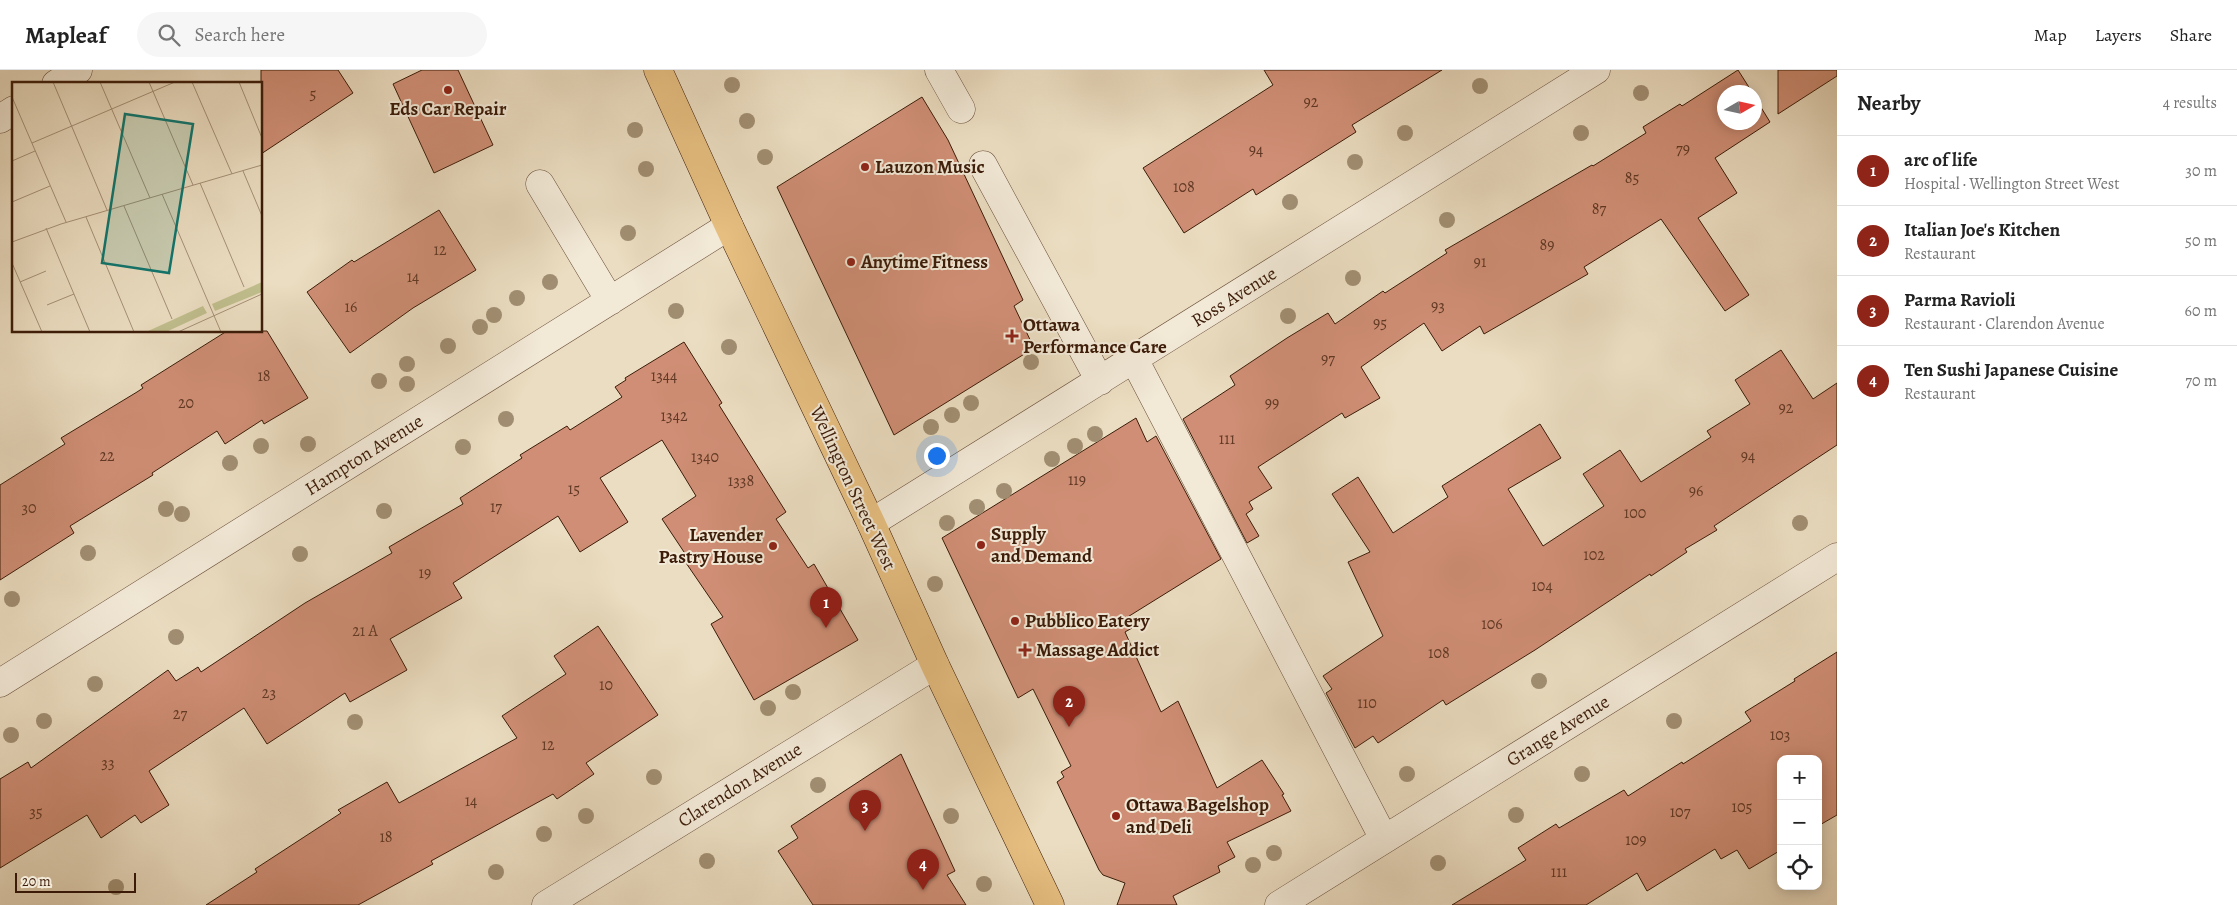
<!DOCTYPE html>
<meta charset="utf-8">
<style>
body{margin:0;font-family:Alegreya,serif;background:#f6f6f6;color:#222}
.controls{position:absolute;right:15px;bottom:15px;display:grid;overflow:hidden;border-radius:10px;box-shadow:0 2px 12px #0003}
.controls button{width:45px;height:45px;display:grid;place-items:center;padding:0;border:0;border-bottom:1px solid #e0e0e0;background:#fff;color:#222;font:25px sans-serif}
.compass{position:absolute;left:1717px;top:15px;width:45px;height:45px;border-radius:50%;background:#fff;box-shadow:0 2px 12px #0003;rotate:81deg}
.scale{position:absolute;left:15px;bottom:12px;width:121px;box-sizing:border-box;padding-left:5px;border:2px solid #3c1c09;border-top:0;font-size:14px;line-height:18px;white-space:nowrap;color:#3c1c09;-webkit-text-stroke:4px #f2e9d7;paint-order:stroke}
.you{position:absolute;left:936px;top:385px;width:18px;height:18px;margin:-12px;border:4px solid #fff;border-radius:50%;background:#1a73e8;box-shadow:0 0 0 8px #1a73e833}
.badge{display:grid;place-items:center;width:32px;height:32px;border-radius:50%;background:#8f2418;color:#fff;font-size:16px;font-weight:700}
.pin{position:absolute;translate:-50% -41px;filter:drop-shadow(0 1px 2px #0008)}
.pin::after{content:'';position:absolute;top:26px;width:18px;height:15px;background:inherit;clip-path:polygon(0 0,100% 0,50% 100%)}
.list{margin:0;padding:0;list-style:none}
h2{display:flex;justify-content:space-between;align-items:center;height:65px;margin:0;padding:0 20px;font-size:21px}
h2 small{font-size:16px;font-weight:400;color:#767676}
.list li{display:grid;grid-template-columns:32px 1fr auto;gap:15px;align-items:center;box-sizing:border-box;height:70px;padding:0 20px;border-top:1px solid #e0e0e0}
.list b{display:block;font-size:19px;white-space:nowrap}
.list p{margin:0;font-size:16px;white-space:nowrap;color:#767676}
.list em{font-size:16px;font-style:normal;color:#767676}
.icon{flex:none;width:28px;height:28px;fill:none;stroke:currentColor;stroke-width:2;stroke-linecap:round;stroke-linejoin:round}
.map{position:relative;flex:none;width:1837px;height:835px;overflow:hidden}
header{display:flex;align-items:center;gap:30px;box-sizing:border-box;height:70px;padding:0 25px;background:#fff;border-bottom:1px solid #e0e0e0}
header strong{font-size:24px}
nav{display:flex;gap:28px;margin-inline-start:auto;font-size:18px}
.search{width:350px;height:45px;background:#f6f6f6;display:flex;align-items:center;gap:12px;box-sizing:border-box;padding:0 18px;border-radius:28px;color:#767676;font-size:19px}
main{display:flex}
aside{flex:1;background:#fff}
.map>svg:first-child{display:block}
</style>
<header>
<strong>Mapleaf</strong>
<div class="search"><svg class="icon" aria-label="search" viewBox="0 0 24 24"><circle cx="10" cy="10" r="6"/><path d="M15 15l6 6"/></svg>Search here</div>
<nav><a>Map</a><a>Layers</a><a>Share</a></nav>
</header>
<main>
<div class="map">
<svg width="1837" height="835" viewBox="0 0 1837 835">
<rect width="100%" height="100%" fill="#ebddc1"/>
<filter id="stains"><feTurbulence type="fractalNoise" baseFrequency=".004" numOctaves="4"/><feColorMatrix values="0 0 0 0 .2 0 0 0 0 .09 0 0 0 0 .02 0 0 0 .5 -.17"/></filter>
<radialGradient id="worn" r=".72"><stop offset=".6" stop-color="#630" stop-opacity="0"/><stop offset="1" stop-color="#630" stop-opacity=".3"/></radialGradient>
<path fill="#cf8e75" stroke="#3c1c09" d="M 261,0 L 338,0 L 353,23 L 261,84 Z
M 422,0 L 458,0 L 493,75 L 434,103 L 393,14 Z
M 1264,0 L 1442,0 L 1352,55 L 1356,62 L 1256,125 L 1253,119 L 1184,163 L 1143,98 L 1273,15 Z
M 1738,0 L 1752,22 L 1724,22 L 1724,52 L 1754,52 L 1754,26 L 1770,52 L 1715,88 L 1737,123 L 1698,148 L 1749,225 L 1725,241 L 1661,149 L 1584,197 L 1588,204 L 1484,264 L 1480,256 L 1442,281 L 1424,253 L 1361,297 L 1380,328 L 1345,348 L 1342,343 L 1258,397 L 1272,418 L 1249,432 L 1253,439 L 1246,444 L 1259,466 L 1247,473 L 1183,349 L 1235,315 L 1230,306 L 1287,268 L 1328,243 L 1335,254 L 1383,221 L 1385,223 L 1447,183 L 1445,180 L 1592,95 L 1593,96 L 1646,63 L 1643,57 L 1680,34 L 1682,36 Z
M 1778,0 L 1837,0 L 1837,6 L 1778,44 Z
M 922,27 L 948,70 L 1023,230 L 1014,236 L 1034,278 L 894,365 L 777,117 Z
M 439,140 L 476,200 L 413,238 L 350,283 L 307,222 L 352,190 L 354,192 Z
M 227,261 L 267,261 L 308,328 L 264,354 L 262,350 L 225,374 L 217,361 L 152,403 L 153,405 L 70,456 L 74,463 L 0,510 L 0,415 L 65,374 L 61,368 L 137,322 L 143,318 L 141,315 Z
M 684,272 L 722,333 L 719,335 L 786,442 L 776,449 L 808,498 L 814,494 L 858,570 L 754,630 L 711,554 L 723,547 L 684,490 L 688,488 L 662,449 L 696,426 L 662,370 L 600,408 L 628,452 L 580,482 L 558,446 L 453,513 L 462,528 L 390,569 L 407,600 L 350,632 L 345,623 L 267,674 L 244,638 L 149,701 L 169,735 L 141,753 L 135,745 L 101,768 L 87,745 L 0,798 L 0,709 L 28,692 L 31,698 L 168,600 L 176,611 L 198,597 L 201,602 L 305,533 L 392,483 L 389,477 L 463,434 L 460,428 L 522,388 L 520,385 L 567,356 L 570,360 L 622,327 L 615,317 L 626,310 L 625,308 Z
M 1781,280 L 1813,329 L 1837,313 L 1837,375 L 1714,456 L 1717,460 L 1685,479 L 1687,482 L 1651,506 L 1650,504 L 1535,580 L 1446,635 L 1443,630 L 1378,673 L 1373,666 L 1355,678 L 1326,623 L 1332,619 L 1323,606 L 1383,566 L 1348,492 L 1370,482 L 1332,424 L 1358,407 L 1393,463 L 1448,427 L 1442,416 L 1540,354 L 1561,388 L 1508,419 L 1543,476 L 1604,436 L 1583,404 L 1620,380 L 1641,412 L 1711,367 L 1707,361 L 1750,334 L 1735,310 Z
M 1136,348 L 1147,372 L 1156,366 L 1221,489 L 1126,548 L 1132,558 L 1125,562 L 1161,642 L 1178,631 L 1217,718 L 1262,690 L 1284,724 L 1282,725 L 1291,741 L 1227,772 L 1235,787 L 1218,796 L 1220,802 L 1173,826 L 1177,835 L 1117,835 L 1125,813 L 1103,805 L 1099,800 L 1057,712 L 1064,707 L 1061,702 L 1071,696 L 1033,619 L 1018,628 L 942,468 Z
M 598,556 L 658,645 L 586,693 L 594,704 L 557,729 L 553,724 L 431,791 L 433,794 L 358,835 L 206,835 L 257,802 L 255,799 L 341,743 L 338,740 L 387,712 L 399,733 L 517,668 L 502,646 L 566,604 L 554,586 Z
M 1837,582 L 1837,745 L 1818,756 L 1818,689 L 1781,689 L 1781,780 L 1749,799 L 1737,780 L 1721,789 L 1715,779 L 1647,821 L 1637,803 L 1586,835 L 1452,835 L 1526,790 L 1518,778 L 1556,754 L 1559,758 L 1624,720 L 1628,726 L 1682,692 L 1683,694 L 1751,651 L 1745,642 L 1795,611 L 1794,609 Z
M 901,684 L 955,801 L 947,805 L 966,835 L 813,835 L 778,781 L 798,768 L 791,756 Z"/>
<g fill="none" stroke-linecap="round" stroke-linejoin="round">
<defs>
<path id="minor" d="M 939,0 L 961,39
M 56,14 L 78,0
M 0,49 L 14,40
M 983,95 L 1100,311
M 540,114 L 610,231
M 1134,289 L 1384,769
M 871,453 L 1596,0
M 0,613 L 729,156
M 546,835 L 935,595
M 1279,835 L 1837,487"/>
<path id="major" d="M 658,0 L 729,156 L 871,453 L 935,595 L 1050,835"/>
</defs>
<use href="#minor" stroke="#684c37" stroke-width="29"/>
<use href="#major" stroke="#3c1c09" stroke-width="29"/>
<use href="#minor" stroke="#f2e9d7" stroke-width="28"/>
<use href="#major" stroke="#e6be80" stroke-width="28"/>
</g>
<g fill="#a18e72">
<circle cx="732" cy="15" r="8"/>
<circle cx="1480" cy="16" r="8"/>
<circle cx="1641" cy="23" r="8"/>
<circle cx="747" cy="51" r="8"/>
<circle cx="635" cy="60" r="8"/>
<circle cx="1405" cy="63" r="8"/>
<circle cx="1581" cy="63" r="8"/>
<circle cx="765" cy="87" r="8"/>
<circle cx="1355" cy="92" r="8"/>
<circle cx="646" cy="99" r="8"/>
<circle cx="1290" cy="132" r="8"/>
<circle cx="1447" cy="150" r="8"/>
<circle cx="628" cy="163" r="8"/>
<circle cx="1353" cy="208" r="8"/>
<circle cx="550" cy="212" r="8"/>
<circle cx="517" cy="228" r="8"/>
<circle cx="676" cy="241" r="8"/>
<circle cx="494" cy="245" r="8"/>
<circle cx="1288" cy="246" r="8"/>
<circle cx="480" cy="257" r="8"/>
<circle cx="448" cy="276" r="8"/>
<circle cx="729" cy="277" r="8"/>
<circle cx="1031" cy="292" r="8"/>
<circle cx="407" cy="294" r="8"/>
<circle cx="379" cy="311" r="8"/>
<circle cx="407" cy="314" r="8"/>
<circle cx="971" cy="333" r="8"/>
<circle cx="952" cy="345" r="8"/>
<circle cx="506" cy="349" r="8"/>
<circle cx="931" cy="357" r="8"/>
<circle cx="1095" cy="364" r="8"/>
<circle cx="308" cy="374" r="8"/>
<circle cx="261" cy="376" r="8"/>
<circle cx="1075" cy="376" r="8"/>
<circle cx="463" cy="377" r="8"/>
<circle cx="1052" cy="389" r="8"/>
<circle cx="230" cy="393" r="8"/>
<circle cx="1004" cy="421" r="8"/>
<circle cx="977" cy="437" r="8"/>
<circle cx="166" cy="439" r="8"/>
<circle cx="384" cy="441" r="8"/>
<circle cx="182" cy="444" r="8"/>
<circle cx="947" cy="453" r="8"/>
<circle cx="1800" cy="453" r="8"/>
<circle cx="88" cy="483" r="8"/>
<circle cx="300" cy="484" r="8"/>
<circle cx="935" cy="514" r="8"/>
<circle cx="12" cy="529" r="8"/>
<circle cx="176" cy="567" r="8"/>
<circle cx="1539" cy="611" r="8"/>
<circle cx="95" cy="614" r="8"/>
<circle cx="793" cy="622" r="8"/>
<circle cx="768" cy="638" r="8"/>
<circle cx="44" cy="651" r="8"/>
<circle cx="1674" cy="651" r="8"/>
<circle cx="355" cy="652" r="8"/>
<circle cx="11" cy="665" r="8"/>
<circle cx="1407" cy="704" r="8"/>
<circle cx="1582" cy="704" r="8"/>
<circle cx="654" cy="707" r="8"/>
<circle cx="818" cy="715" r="8"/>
<circle cx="1516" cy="745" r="8"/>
<circle cx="586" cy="746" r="8"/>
<circle cx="951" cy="746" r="8"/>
<circle cx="544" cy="764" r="8"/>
<circle cx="1274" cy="783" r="8"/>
<circle cx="707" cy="791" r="8"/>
<circle cx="1438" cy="793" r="8"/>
<circle cx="1253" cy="795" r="8"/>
<circle cx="496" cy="802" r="8"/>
<circle cx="984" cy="814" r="8"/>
<circle cx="116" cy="817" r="8"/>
</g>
<g fill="#8f2418" stroke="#f2e9d7" stroke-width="2">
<circle cx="448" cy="20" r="5"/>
<circle cx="865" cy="97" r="5"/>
<circle cx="851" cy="192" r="5"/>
<path d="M1009.5 258.5h5v5h5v5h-5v5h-5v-5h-5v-5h5z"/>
<circle cx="981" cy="475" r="5"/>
<circle cx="773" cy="476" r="5"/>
<circle cx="1015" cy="551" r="5"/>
<path d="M1022.5 572.5h5v5h5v5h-5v5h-5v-5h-5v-5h5z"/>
<circle cx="1116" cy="746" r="5"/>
</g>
<g text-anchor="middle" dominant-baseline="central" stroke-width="4" stroke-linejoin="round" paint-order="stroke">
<g font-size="16" fill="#613824">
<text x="313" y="24">5</text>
<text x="1311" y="32">92</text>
<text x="1683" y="79">79</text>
<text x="1256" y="80">94</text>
<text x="1632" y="108">85</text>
<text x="1184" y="117">108</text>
<text x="1599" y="139">87</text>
<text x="1547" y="175">89</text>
<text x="440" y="180">12</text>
<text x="1480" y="192">91</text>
<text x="413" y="207">14</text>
<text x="1438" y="236">93</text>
<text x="351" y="237">16</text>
<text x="1380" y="253">95</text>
<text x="1328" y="289">97</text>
<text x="264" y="306">18</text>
<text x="664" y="306">1344</text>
<text x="186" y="333">20</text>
<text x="1272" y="333">99</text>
<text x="1786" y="338">92</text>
<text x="674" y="346">1342</text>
<text x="1227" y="369">111</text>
<text x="107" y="386">22</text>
<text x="1748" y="386">94</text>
<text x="705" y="387">1340</text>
<text x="1077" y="410">119</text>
<text x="741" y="411">1338</text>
<text x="574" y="419">15</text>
<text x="1696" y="421">96</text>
<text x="496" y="437">17</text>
<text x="29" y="438">30</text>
<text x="1635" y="443">100</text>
<text x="1594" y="485">102</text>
<text x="425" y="503">19</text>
<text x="1542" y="516">104</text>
<text x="1492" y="554">106</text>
<text x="365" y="561">21 A</text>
<text x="1439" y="583">108</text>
<text x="606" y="615">10</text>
<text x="269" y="623">23</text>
<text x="1367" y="633">110</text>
<text x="180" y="644">27</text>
<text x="1780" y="665">103</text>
<text x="548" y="675">12</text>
<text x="108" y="693">33</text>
<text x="471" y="731">14</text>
<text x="1742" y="737">105</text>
<text x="36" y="742">35</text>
<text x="1680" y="742">107</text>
<text x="386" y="767">18</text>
<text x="1636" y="770">109</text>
<text x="1559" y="802">111</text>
</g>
<g font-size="19" font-weight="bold" fill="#3c1c09" stroke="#f2e9d7" text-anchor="start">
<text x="448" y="39" text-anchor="middle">Eds Car Repair</text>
<text x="875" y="97">Lauzon Music</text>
<text x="861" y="192">Anytime Fitness</text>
<text x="1023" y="255">Ottawa<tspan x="1023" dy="22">Performance Care</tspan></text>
<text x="991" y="464">Supply<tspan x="991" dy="22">and Demand</tspan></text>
<text x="763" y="465" text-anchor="end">Lavender<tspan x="763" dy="22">Pastry House</tspan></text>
<text x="1025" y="551">Pubblico Eatery</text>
<text x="1036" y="580">Massage Addict</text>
<text x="1126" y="735">Ottawa Bagelshop<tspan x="1126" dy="22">and Deli</tspan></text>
</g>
<g font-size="19" fill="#3c1c09" stroke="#f2e9d7">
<text transform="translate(1234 227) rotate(-32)">Ross Avenue</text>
<text transform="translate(364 385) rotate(-32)">Hampton Avenue</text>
<text transform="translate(853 418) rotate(65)">Wellington Street West</text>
<text transform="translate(1558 661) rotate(-32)">Grange Avenue</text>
<text transform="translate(740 715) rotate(-32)">Clarendon Avenue</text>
</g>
</g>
<g transform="translate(12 12)">
<rect width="250" height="250" fill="#ebddc1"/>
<path d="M 250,200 L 250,210 L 203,229 L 200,222 ZM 191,224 L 195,231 L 154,250 L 134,250 Z" fill="#c0be8d"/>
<path fill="none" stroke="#a59077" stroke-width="1" d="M 41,0 L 95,128M 88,0 L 138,116M 137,0 L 181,103M 180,0 L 220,92M 227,0 L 250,56M 0,15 L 54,140M 20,61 L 163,0M 0,79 L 23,69M 231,89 L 250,134M 188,101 L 232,205M 150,112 L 209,250M 0,120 L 38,104M 112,124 L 160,237M 74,135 L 122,250M 34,146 L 78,250M 0,160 L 49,142 L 250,83M 0,181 L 30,250M 8,200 L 34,189M 35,223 L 62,212M 166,250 L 250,212"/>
<path fill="#0f766e" fill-opacity="0.15" stroke="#0f766e" stroke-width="2.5" d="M 113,32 L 181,42 L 157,191 L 90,181 Z"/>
<rect width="250" height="250" fill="none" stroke="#3c1c09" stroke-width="2.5"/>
</g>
<rect width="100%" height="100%" filter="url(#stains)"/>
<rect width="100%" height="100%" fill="url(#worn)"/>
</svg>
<div class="controls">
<button>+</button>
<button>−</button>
<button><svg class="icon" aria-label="locate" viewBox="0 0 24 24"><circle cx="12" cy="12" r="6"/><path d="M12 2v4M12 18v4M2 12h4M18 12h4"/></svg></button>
</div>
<svg class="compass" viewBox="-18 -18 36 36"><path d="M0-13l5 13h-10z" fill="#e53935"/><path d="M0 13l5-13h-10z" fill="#767676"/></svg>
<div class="scale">20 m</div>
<div class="you"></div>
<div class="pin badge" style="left:826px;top:558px">1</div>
<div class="pin badge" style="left:1069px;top:657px">2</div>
<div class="pin badge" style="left:865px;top:761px">3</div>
<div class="pin badge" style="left:923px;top:820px">4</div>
</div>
<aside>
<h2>Nearby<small>4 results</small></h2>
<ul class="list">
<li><span class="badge">1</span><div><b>arc of life</b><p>Hospital · Wellington Street West</p></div><em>30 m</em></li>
<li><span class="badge">2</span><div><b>Italian Joe's Kitchen</b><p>Restaurant</p></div><em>50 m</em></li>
<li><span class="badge">3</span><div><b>Parma Ravioli</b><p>Restaurant · Clarendon Avenue</p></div><em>60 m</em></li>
<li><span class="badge">4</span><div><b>Ten Sushi Japanese Cuisine</b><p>Restaurant</p></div><em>70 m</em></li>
</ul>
</aside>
</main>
